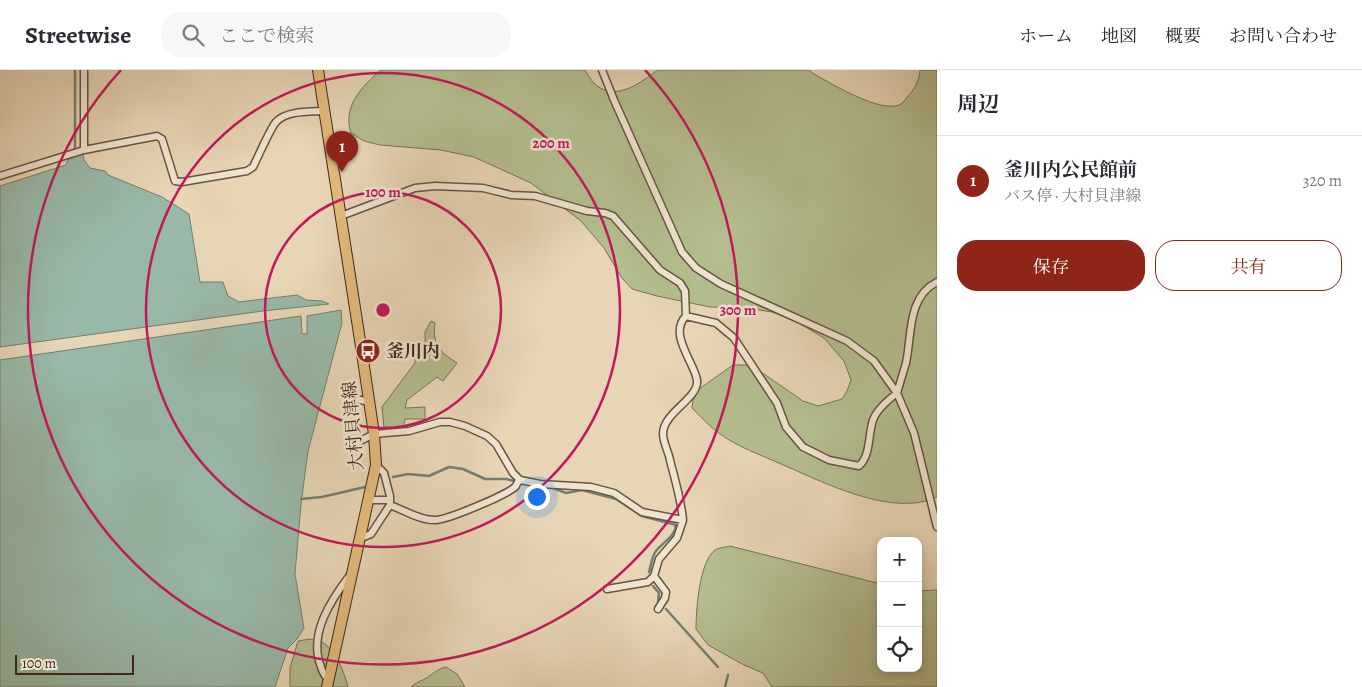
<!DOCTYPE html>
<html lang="ja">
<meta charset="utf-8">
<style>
body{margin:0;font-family:Alegreya,"Noto Serif JP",serif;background:#f7f7f7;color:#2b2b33}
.controls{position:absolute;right:15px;bottom:15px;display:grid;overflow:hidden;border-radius:10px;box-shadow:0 2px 8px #0003}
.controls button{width:45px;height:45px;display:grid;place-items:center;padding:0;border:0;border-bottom:1px solid #e1e1e2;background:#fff;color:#2b2b33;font:25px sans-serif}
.scale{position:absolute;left:15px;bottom:12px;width:119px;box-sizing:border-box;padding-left:5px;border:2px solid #3c291c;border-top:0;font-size:14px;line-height:18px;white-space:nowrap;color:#3c291c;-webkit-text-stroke:4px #efe4d0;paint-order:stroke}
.you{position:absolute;left:536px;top:426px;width:18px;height:18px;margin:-12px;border:4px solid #fff;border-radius:50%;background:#1a73e8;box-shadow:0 0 0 8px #1a73e833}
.badge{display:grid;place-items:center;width:32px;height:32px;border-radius:50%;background:#8f2418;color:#fff;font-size:16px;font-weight:700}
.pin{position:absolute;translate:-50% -41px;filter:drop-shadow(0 1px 2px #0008)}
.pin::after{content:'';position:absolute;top:26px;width:18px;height:15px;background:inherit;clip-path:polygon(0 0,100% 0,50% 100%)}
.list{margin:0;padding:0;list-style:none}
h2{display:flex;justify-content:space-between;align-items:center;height:65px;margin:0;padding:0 20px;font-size:21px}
h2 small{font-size:16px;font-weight:400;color:#7c7c81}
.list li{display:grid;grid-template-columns:32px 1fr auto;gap:15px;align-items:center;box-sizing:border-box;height:90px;padding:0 20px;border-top:1px solid #e1e1e2}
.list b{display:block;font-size:19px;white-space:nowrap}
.list p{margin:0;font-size:16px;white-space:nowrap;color:#7c7c81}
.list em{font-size:16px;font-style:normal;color:#7c7c81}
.actions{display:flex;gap:10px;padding:15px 20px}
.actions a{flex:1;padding:11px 0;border:1px solid #8f2418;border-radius:20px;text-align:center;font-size:18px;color:#8f2418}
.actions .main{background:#8f2418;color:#fff}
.icon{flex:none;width:28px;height:28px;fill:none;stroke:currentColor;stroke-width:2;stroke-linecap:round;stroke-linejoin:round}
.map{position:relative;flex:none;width:937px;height:617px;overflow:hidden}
header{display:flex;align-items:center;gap:30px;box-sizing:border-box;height:70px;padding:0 25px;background:#fff;border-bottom:1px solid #e1e1e2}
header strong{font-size:24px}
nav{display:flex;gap:28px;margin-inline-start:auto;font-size:18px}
.search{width:350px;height:45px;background:#f7f7f7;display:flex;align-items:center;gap:12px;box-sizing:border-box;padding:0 18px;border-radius:20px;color:#7c7c81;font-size:19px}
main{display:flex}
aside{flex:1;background:#fff}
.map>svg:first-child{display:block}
</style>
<header>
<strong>Streetwise</strong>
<div class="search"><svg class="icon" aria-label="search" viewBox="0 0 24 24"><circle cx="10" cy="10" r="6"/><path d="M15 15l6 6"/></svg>ここで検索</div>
<nav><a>ホーム</a><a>地図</a><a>概要</a><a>お問い合わせ</a></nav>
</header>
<main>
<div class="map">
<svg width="937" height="617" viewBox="0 0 937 617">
<rect width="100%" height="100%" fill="#e7d5b6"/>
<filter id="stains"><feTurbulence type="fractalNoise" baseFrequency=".004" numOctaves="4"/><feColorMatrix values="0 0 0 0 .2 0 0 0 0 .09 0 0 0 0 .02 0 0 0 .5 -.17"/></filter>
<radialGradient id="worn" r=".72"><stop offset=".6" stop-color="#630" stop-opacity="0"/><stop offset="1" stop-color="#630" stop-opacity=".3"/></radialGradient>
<path fill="#b4bd8f" stroke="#787356" d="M 381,0 L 585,0 C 588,5 592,12 597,16 C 618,31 641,12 658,0 L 809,0 L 814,4 C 832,14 883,45 901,34 C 904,32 907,27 909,25 C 915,19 920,8 920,0 L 937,0 L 937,427 C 892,448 823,412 781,394 C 761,385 738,377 720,364 C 710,357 701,347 692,338 L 693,330 L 699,319 L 733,295 L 746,295 L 764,304 L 803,331 L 818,336 L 842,329 L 847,321 L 851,310 L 844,291 L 824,268 L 797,252 L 772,242 L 747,238 L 710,237 L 657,226 L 632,219 L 622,208 L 604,178 L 581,151 L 531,113 L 474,87 L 441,80 L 380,75 L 364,71 L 351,63 C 342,37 362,16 381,0 Z
M 431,251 L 435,253 C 432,275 440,282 457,293 L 443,311 L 437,307 L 407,330 L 405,338 L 425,337 L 425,349 L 405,349 L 403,358 L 384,358 L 382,337 L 415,293 L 415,287 L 425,279 L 425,262 Z
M 730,476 L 881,514 L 881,598 L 918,598 L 918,521 L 937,520 L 937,617 L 772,617 L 763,603 L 744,595 L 708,575 L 696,559 C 696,541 699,492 715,480 C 718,478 726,477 730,476 Z
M 310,569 C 313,570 318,570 322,572 C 336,580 344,602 348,617 L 290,617 L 290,598 L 298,571 Z
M 446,597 L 457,604 L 465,617 L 411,617 C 416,612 422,611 428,607 C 435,602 438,599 446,597 Z"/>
<path fill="#98b9a8" stroke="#737f70" d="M 83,84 L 84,90 L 90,98 L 105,101 L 108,105 L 162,127 L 189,144 L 200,212 L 223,212 L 228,226 L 239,232 L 297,225 L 306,230 L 322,231 L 329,234 L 263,241 L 0,277 L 0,116 L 66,95 L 68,89 Z
M 341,240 L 342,253 L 308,381 L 301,434 L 295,504 L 304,558 L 297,569 L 288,578 L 275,617 L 0,617 L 0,290 L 301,246 L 302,264 L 307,264 L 307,246 Z"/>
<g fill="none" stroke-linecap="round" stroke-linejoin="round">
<path stroke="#737f70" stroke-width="2.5" d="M 75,0 L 75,81
M 393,407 L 408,404 L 429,406 L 449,397 L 463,399 L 485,409 L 506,409 L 535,416
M 553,418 L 566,423 L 582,420 L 616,429 L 642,446 L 676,455 C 675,467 663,472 656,481 C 652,486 651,496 649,502
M 301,429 L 322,427 L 365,417
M 653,516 L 659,523 L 658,532
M 666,539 L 718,597
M 725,617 L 728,605"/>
<defs>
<path id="street" d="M 84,0 L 84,80
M 602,0 L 614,30 L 682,182 L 696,198 L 721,214 L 847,271 L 874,291 L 897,323 L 914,363 L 937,457
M 0,106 L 84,80 L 157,66 L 162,69 L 175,111 L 182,112 L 247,101 L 253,97 C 258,87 270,59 276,52 C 287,40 311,42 325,41
M 341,146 L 415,118 L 435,116 L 483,118 L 511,125 L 535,126 L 587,141 L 605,143 L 613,146 L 660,200 L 680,213 L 685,221 L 686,246 C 668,264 694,292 697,310 C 699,329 663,342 663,364 C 663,371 667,379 669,386 C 674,407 681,428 683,450 L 642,442 L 614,423 L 591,417 L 540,414 L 520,410 L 513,403 L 496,374 L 487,366 L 465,356 L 450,352 L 440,352 L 409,361 L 374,364 L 350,376
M 686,246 L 716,253 L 734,268 L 777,333 L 786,357 L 803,377 L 829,390 L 859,396 C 871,385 868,365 873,350 C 877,339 888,330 897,323 C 900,313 903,303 906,293 C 912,265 907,227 937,212
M 352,328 L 369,332
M 369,430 L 390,430
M 390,435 C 404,440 419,450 434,450 C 445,451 507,425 516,416 C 516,415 519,410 520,410
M 361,468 L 371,464 L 390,435 L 390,426 L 384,403 L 376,395
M 607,519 L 648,512 L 654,506
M 658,539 L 665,528 L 666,522 L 654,506 L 659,489 L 677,468 L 683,450
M 329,611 C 326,607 322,602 321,597 C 308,564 331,530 350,505"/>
<path id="primary" d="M 318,0 L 362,283 L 374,364 L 376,395 L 327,617"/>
</defs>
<use href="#street" stroke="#675442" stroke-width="9"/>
<use href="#primary" stroke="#3c291c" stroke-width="12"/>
<use href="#street" stroke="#efe4d0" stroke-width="6"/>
<use href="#primary" stroke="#e4ba7b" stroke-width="10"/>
</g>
<g fill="none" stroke="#c2185b" stroke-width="2.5">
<circle cx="383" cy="240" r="118"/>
<circle cx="383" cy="240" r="237"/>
<path d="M645 0A355 355 0 1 1 121 0"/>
</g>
<defs>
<symbol id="bus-disc" viewBox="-11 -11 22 22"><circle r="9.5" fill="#8f2418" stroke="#efe4d0"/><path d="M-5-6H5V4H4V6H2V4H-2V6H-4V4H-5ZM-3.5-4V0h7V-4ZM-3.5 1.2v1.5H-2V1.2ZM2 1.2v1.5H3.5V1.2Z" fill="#fff"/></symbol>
</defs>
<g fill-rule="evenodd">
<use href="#bus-disc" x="354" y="267" width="28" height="28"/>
</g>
<g text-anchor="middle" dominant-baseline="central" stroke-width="5" stroke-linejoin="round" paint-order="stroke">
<g font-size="18" font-weight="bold" fill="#3c291c" stroke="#efe4d0" text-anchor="start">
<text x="386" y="281">釜川内</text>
</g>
<g font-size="18" fill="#3c291c" stroke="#efe4d0">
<text transform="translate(353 356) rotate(-95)">大村貝津線</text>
</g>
</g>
<circle cx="383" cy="240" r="8" fill="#c2185b" stroke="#efe4d0" stroke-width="2.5"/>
<g font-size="15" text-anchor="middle" font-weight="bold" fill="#c2185b" stroke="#efe4d0" stroke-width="5" stroke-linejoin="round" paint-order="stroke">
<text x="551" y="78">200 m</text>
<text x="383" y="127">100 m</text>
<text x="738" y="245">300 m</text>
</g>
<rect width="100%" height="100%" filter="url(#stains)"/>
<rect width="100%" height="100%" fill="url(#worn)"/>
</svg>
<div class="controls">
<button>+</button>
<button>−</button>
<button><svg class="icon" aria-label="locate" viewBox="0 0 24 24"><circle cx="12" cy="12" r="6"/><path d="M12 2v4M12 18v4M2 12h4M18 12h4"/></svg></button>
</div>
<div class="scale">100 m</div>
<div class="you"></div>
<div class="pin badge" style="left:342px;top:102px">1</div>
</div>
<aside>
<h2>周辺<small></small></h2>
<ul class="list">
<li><span class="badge">1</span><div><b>釜川内公民館前</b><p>バス停 · 大村貝津線</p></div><em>320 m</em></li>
</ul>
<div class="actions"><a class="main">保存</a><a>共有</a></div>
</aside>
</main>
